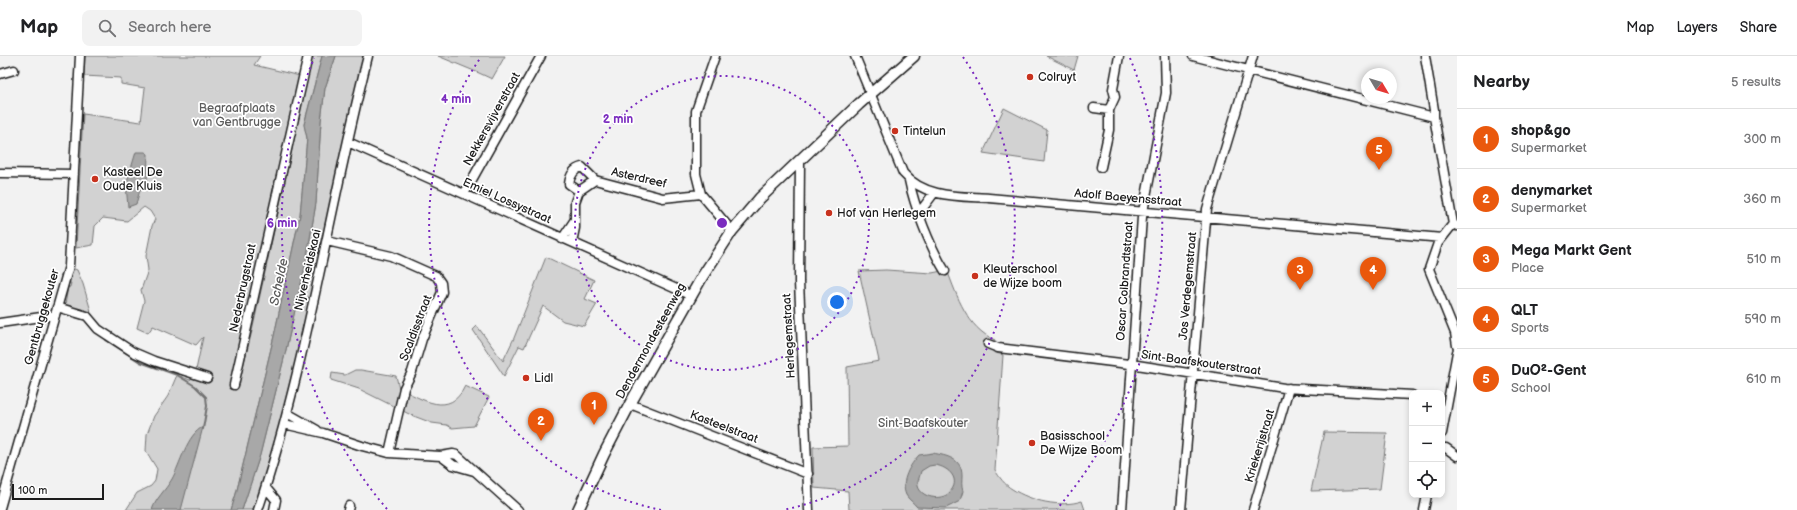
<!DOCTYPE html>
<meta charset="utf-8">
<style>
body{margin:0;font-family:"Balsamiq Sans",sans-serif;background:#f2f2f2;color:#202124}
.controls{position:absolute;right:12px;bottom:12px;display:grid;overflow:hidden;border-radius:8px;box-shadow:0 2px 6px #0003}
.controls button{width:36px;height:36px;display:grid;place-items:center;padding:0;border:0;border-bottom:1px solid #e0e0e0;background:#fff;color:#202124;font:20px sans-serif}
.compass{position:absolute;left:1361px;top:12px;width:36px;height:36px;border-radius:50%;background:#fff;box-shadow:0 2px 6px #0003;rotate:128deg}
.scale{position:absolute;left:12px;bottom:10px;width:92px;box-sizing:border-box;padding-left:4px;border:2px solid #1c1c1c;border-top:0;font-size:11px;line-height:14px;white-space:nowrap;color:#1c1c1c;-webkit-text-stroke:3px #fff;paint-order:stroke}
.you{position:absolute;left:837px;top:246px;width:14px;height:14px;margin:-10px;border:3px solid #fff;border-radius:50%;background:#1a73e8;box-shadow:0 0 0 6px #1a73e833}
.badge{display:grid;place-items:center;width:26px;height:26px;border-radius:50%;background:#ea580c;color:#fff;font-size:13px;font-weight:700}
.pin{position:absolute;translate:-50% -33px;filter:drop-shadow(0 1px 2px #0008)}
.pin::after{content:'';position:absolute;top:21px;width:14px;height:12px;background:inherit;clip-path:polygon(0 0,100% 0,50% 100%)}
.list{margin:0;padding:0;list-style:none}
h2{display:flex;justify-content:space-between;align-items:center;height:52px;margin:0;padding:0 16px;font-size:17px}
h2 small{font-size:13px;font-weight:400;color:#757577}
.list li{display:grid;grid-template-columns:26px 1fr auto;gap:12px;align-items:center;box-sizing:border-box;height:60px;padding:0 16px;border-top:1px solid #e0e0e0}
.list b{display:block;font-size:15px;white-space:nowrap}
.list p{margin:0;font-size:13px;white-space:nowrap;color:#757577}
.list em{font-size:13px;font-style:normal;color:#757577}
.icon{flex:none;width:22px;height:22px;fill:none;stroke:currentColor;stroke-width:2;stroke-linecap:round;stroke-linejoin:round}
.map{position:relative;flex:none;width:1457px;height:454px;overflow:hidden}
header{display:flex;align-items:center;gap:24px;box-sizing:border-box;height:56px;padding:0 20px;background:#fff;border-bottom:1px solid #e0e0e0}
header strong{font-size:19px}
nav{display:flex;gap:22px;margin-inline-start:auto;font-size:14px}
.search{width:280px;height:36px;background:#f2f2f2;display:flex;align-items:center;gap:10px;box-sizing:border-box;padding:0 14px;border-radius:8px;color:#757577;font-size:15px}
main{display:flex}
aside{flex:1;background:#fff}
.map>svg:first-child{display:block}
</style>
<header>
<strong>Map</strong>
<div class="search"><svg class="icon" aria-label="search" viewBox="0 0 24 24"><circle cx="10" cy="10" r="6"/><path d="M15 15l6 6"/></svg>Search here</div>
<nav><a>Map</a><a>Layers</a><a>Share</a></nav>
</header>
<main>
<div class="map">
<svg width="1457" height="454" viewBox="0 0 1457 454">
<rect width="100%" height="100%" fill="#f2f2f2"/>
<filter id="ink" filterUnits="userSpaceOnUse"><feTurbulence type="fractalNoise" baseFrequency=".025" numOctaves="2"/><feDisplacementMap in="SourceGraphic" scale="8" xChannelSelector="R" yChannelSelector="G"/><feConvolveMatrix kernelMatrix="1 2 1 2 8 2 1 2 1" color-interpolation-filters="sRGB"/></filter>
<g filter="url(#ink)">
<path fill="#d2d2d2" stroke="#777" d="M 85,0 L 260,0 L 254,9 L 300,20 L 233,323 L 238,330 L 253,271 L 311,6 L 313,0 L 322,0 L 304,68 L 307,82 L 300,159 L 274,280 L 236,438 L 231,454 L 126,454 L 137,437 L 151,430 L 155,425 L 157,413 L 146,395 L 147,378 L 154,360 L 168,340 L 177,319 L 190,324 L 196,314 L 203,281 L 196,289 L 153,270 L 148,277 L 137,272 L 144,245 L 141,234 L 148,214 L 146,200 L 152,170 L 155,163 L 150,155 L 144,151 L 127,165 L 103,162 L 95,170 L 93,189 L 76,192 L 83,58 L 141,66 L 145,32 L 121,28 L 121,22 L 84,20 Z
M 336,0 L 364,0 L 300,289 L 280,368 L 255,454 L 242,454 L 260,399 L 285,298 L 306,206 L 316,147 L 321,65 L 325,32 Z
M 438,0 L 505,0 L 492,23 L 479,17 Z
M 1046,0 L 1078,0 L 1074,14 Z
M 1004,52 L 1047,74 L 1044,106 L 983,97 Z
M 546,201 L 594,224 L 585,243 L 597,248 L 584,270 L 563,265 L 543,250 L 524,292 L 519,290 L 504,320 L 473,274 L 477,270 L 503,305 L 514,282 Z
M 72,212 L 77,214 L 83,228 L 91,255 L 88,258 L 65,249 L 68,231 L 70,231 L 71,227 L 69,227 Z
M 886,214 L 932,217 L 947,214 C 957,240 967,272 995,284 L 993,296 L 1003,299 L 995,414 C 999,421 1005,429 1012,433 C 1031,445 1060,452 1082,445 L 1085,454 L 849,454 L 848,435 L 814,432 L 813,391 L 848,390 L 847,311 L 879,305 L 859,215 Z
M 355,314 L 361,314 L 396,320 L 399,332 C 423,344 450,362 465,330 L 489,341 L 474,370 L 452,372 L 447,369 L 432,367 L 411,359 L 359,333 L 331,324 L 332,317 L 345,319 Z
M 1324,376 L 1387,377 L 1380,433 L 1311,435 Z"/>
<path fill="#a8a8a8" stroke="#707070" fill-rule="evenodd" d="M 322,0 L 336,0 L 325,32 L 321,65 L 316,147 L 306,206 L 285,298 L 260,399 L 242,454 L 231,454 L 236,438 L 274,280 L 300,159 L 307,82 L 304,69 Z
M 136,96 L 145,96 L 148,98 L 147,126 L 140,134 L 136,148 L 128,151 L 126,129 Z
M 203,371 L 181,454 L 152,454 C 156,442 165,435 172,423 C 180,409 187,378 203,371 Z
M 933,397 C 947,400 962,402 962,420 C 962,425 961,430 963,435 L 960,445 L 946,452 L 917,451 C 914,447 908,443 906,439 C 900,425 910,409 919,399 ZM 935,409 C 949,411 962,424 949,437 C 941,445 921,442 918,430 C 917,426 920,420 921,415 L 929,410 Z"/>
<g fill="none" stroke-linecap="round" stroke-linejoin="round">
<path stroke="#707070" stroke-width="2" d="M 106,284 L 140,306 L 177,319 L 195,330 L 206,341 L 207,350 L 203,373"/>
<defs>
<path id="minor" d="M 715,0 L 696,55 L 696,118 L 701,138 L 732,175
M 855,0 L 903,117 C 924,142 959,140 989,142 L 1442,182
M 1193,0 L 1434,61
M 1425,0 L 1434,54 L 1434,61 L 1453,168
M 0,18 L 14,14
M 1094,52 L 1109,54 L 1115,41 L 1113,33 L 1119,0
M 348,86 L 692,240
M 800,105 L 799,226 L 809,454
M 1101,111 L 1109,74 L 1109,54
M 0,117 L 74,118
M 909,124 C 914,150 931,193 945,215
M 579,135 L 569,128 C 570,119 574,113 582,111 L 595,124
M 464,138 L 541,0
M 919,157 L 934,137
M 1457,170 L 1453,168 L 1438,187 L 1429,213 L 1455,277 L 1457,290
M 562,183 L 574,165
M 327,185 L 391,200 L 436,220 L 441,227 L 442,236 L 422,283 L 412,316 L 404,332 L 389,397
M 572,186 L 575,172 L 575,146 L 579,135 L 595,124 L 663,142 L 701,138
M 57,251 L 87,260 L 98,273 L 133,296 L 154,305 L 207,322
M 0,267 L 55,259
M 988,288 L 998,292 L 1137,309 L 1284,332 L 1412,339
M 234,329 L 308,0
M 630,348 L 808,418
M 287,357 L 317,374
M 284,368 L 323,377 L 362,390 L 389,397 L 441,400 L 453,398 L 457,399 L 518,454
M 1442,377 L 1457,296
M 1442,392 L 1446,392 L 1457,400
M 441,400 L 453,409 L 474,415
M 266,432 L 276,444 L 274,454
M 0,452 L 69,210 L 80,0
M 258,454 C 308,306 329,151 368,0
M 348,454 L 349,450
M 1122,454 L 1142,161 L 1166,37 L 1165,0
M 1181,454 L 1207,153 L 1253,0
M 1253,454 L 1289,332
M 1424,454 L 1427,439"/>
<path id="major" d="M 578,454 L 604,398 L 630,348 L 702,221 L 732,175 L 760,142 L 859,48 L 914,0"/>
</defs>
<use href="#minor" stroke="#1c1c1c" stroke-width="11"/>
<use href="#major" stroke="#1c1c1c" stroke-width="13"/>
<use href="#minor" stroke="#fff" stroke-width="8"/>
<use href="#major" stroke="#fff" stroke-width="10"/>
</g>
</g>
<g fill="none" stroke="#7b2cbf" stroke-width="2" stroke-dasharray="2 4">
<circle cx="722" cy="167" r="147"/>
<path d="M661 454A293 293 0 0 1 481 1M963 1A293 293 0 0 1 783 454"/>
<path d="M387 453A440 440 0 0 1 314 2M1130 2A440 440 0 0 1 1057 453"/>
</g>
<g fill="#c8321e" stroke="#fff" stroke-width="1.5">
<circle cx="1030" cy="21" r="4"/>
<circle cx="895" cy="75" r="4"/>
<circle cx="95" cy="123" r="4"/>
<circle cx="829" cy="157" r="4"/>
<circle cx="975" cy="220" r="4"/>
<circle cx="526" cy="322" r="4"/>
<circle cx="1032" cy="387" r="4"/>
</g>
<g text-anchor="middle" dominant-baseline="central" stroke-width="3.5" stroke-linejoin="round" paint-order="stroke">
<g font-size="12" fill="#1c1c1c" stroke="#fff" text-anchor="start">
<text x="1038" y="21">Colruyt</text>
<text x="903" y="75">Tintelun</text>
<text x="103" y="116">Kasteel De<tspan x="103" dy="14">Oude Kluis</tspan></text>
<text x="837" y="157">Hof van Herlegem</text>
<text x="983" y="213">Kleuterschool<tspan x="983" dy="14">de Wijze boom</tspan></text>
<text x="534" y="322">Lidl</text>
<text x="1040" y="380">Basisschool<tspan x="1040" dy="14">De Wijze Boom</tspan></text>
</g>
<g font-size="12" fill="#5c5c5c" stroke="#fff">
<text x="237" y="52">Begraafplaats<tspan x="237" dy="14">van Gentbrugge</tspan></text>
<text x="923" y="367">Sint-Baafskouter</text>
</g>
<g font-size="12" fill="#1c1c1c" stroke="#fff">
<text transform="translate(492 63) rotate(-61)">Nekkersvijverstraat</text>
<text transform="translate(639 122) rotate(13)">Asterdreef</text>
<text transform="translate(1128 142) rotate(5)">Adolf Baeyensstraat</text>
<text transform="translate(507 145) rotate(24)">Emiel Lossystraat</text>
<text transform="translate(308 214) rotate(-77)">Nijverheidskaai</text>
<text transform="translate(1125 225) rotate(-86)">Oscar Colbrandtstraat</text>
<text transform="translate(1188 230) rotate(-85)">Jos Verdegemstraat</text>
<text transform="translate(243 232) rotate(-78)">Nederbrugstraat</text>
<text transform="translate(42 261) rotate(-74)">Gentbruggekouter</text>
<text transform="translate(416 272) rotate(-69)">Scaldisstraat</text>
<text transform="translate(789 280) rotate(-93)">Herlegemstraat</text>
<text transform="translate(651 285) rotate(-61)">Dendermondesteenweg</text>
<text transform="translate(1201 307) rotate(8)">Sint-Baafskouterstraat</text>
<text transform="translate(724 371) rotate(21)">Kasteelstraat</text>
<text transform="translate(1260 390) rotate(-73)">Kriekerijstraat</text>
</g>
<g font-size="13" font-style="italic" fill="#5b5b5b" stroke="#fff">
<text transform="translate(279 226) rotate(-78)">Schelde</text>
</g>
</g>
<circle cx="722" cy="167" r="6" fill="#7b2cbf" stroke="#fff" stroke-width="2"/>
<g font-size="12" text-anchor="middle" font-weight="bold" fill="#7b2cbf" stroke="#fff" stroke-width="3.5" stroke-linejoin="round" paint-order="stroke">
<text x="456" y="47">4 min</text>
<text x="618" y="67">2 min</text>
<text x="282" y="171">6 min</text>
</g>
</svg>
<div class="controls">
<button>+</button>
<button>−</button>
<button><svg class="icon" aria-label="locate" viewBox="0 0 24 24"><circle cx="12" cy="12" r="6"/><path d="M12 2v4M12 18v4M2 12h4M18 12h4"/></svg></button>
</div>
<svg class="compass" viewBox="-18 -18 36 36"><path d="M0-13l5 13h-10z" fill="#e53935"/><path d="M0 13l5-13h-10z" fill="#757577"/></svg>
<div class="scale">100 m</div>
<div class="you"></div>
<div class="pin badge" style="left:594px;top:369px">1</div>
<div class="pin badge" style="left:541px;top:385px">2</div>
<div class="pin badge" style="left:1300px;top:234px">3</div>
<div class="pin badge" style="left:1373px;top:234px">4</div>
<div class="pin badge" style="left:1379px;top:114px">5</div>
</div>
<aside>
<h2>Nearby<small>5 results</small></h2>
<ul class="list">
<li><span class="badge">1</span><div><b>shop&amp;go</b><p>Supermarket</p></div><em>300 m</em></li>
<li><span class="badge">2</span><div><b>denymarket</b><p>Supermarket</p></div><em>360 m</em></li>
<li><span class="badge">3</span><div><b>Mega Markt Gent</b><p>Place</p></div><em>510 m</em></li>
<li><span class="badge">4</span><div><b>QLT</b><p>Sports</p></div><em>590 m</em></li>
<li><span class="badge">5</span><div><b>DuO²-Gent</b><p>School</p></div><em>610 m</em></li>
</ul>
</aside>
</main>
